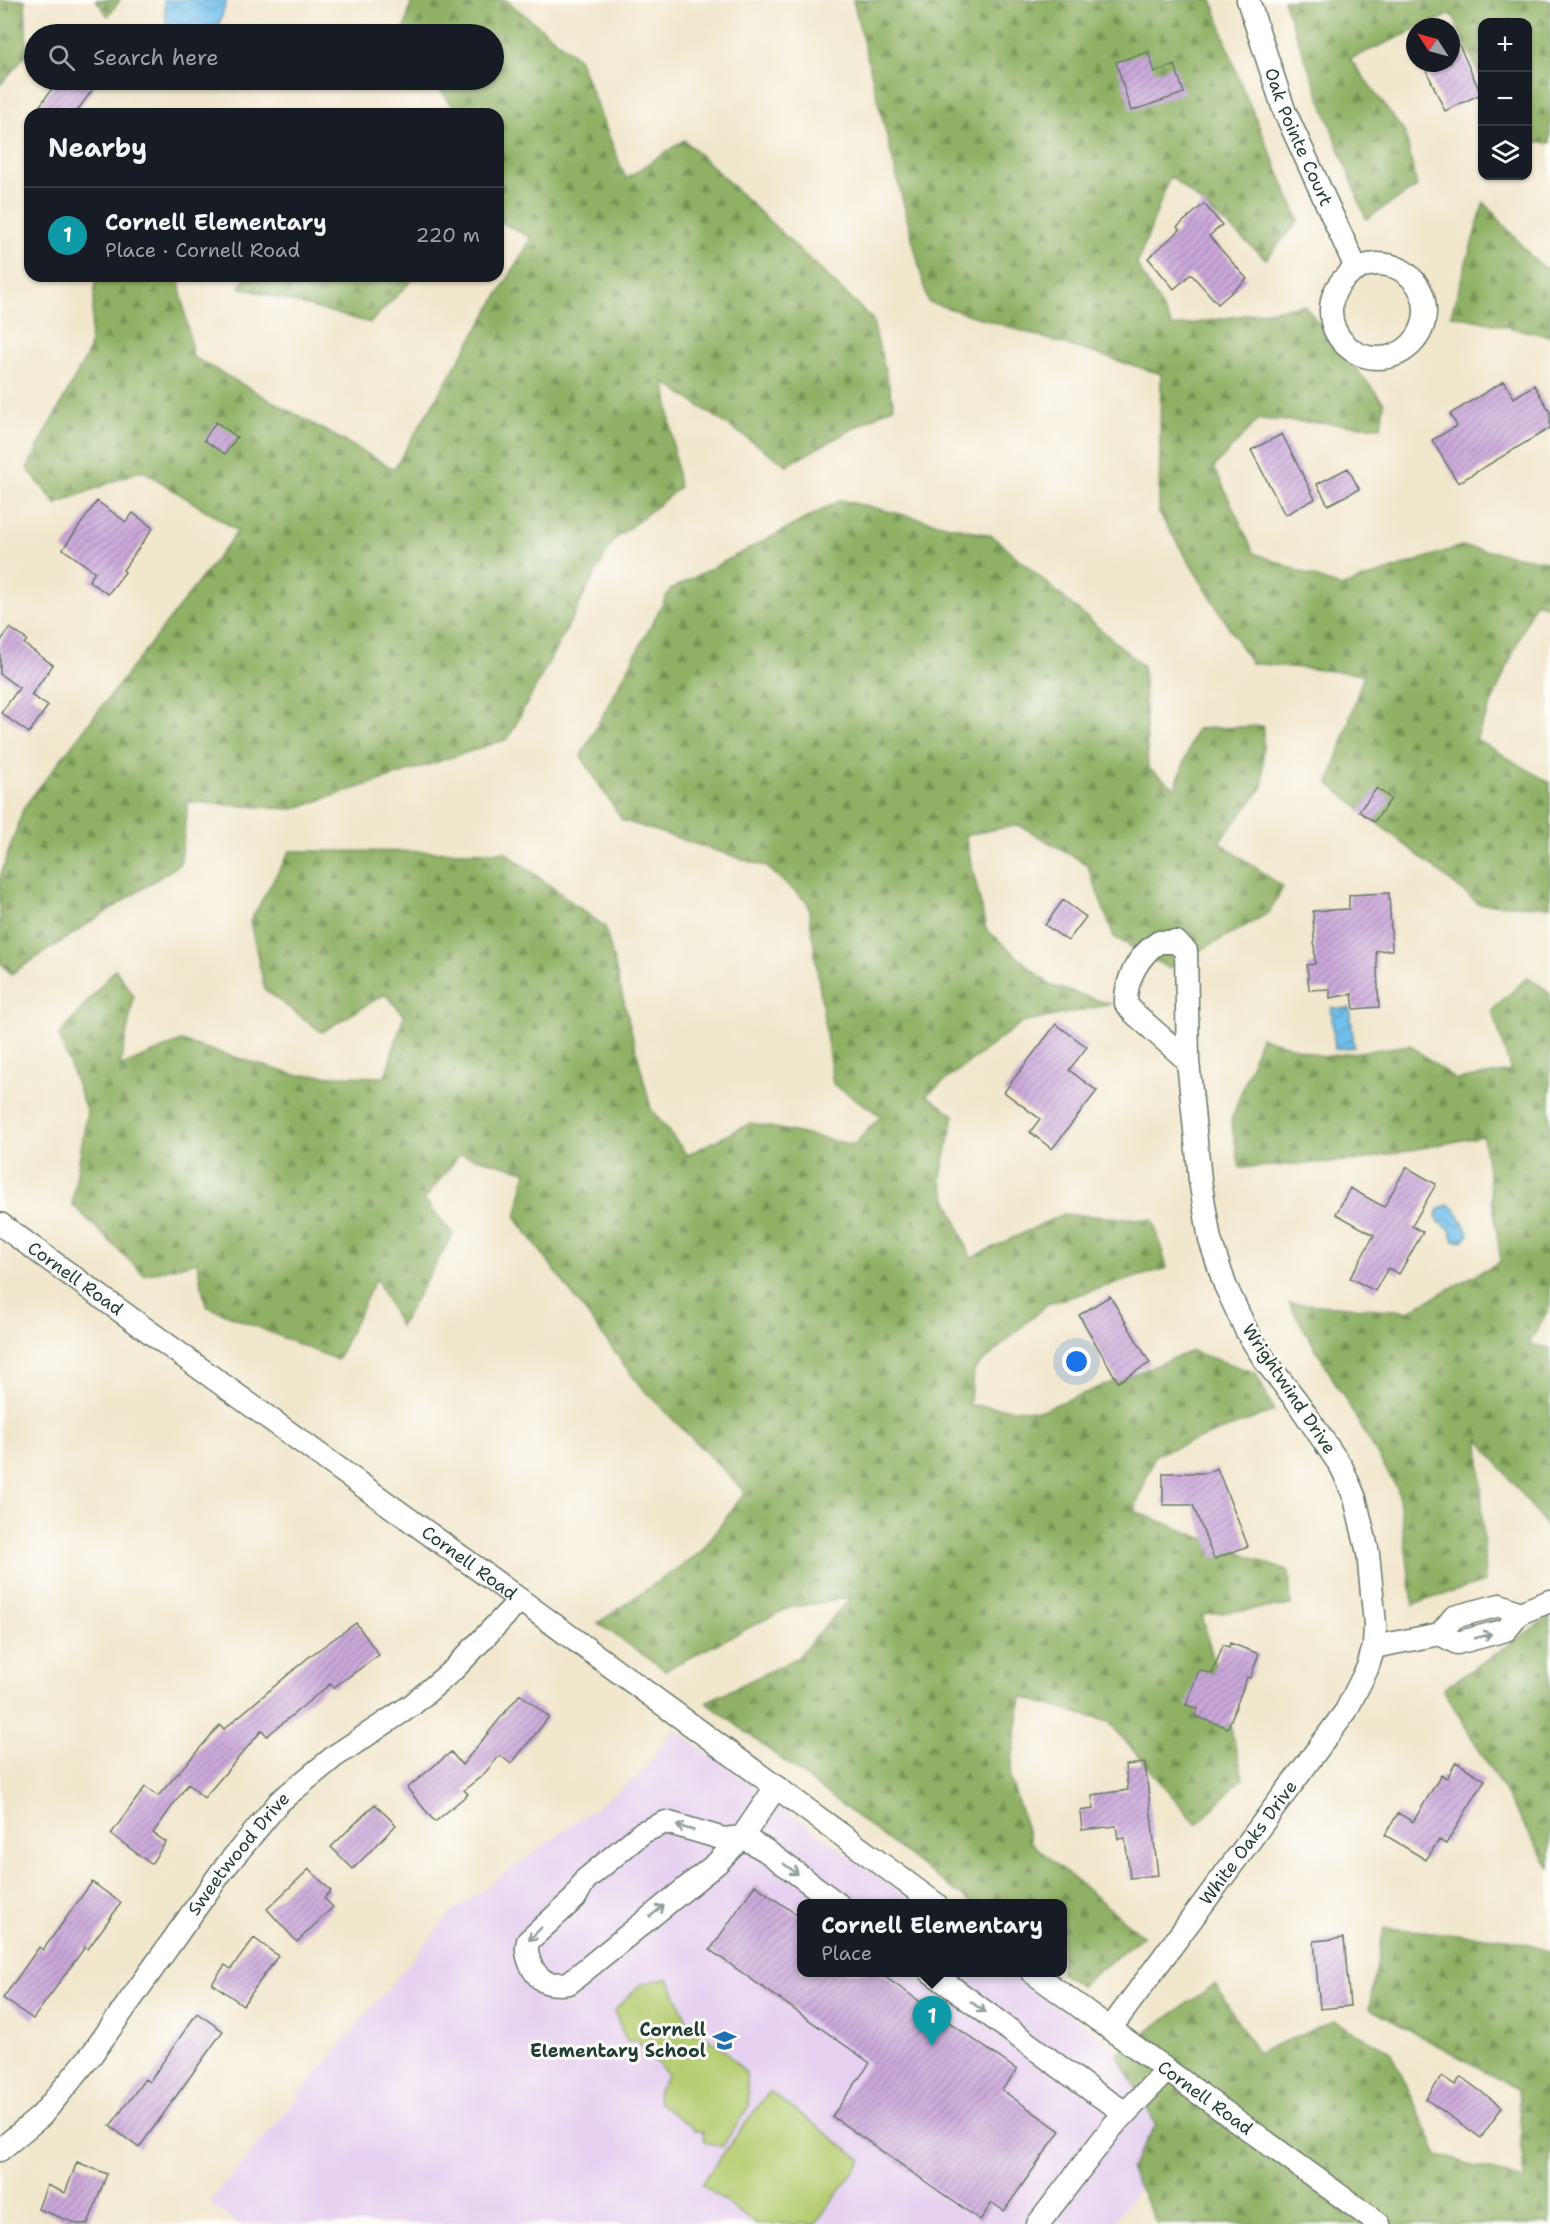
<!DOCTYPE html>
<meta charset="utf-8">
<style>
body{margin:0;font-family:"Shantell Sans",sans-serif;background:#20242c;color:#f1f3f6}
.controls{position:absolute;right:18px;top:18px;display:grid;overflow:hidden;border-radius:12px;box-shadow:0 2px 4px #0004}
.controls button{width:54px;height:54px;display:grid;place-items:center;padding:0;border:0;border-bottom:2px solid #363941;background:#171b24;color:#f1f3f6;font:30px sans-serif}
.compass{position:absolute;left:1406px;top:18px;width:54px;height:54px;border-radius:50%;background:#171b24;box-shadow:0 2px 4px #0004;rotate:306deg}
.you{position:absolute;left:1077px;top:1362px;width:21px;height:21px;margin:-15px;border:4px solid #fff;border-radius:50%;background:#1a73e8;box-shadow:0 0 0 9px #1a73e833}
.badge{display:grid;place-items:center;width:39px;height:39px;border-radius:50%;background:#b45309;color:#fff;font-size:20px;font-weight:700}
.pin{position:absolute;translate:-50% -50px;filter:drop-shadow(0 2px 3px #0008)}
.pin::after{content:'';position:absolute;top:32px;width:21px;height:18px;background:inherit;clip-path:polygon(0 0,100% 0,50% 100%)}
.popup{position:absolute;left:797px;top:1899px;width:270px;height:78px;box-sizing:border-box;display:grid;place-content:center;border-radius:12px;background:#171b24;filter:drop-shadow(0 2px 4px #0005);font-size:20px;white-space:nowrap;color:#9ea1a6}
.popup b{font-size:22px;color:#f1f3f6}
.popup::after{content:'';position:absolute;left:50%;top:100%;margin-left:-12px;border:12px solid transparent;border-top-color:#171b24}
.list{margin:0;padding:0;list-style:none}
h2{display:flex;justify-content:space-between;align-items:center;height:78px;margin:0;padding:0 24px;font-size:26px}
h2 small{font-size:20px;font-weight:400;color:#9ea1a6}
.list li{display:grid;grid-template-columns:39px 1fr auto;gap:18px;align-items:center;box-sizing:border-box;height:96px;padding:0 24px;border-top:2px solid #363941}
.list b{display:block;font-size:22px;white-space:nowrap}
.list p{margin:0;font-size:20px;white-space:nowrap;color:#9ea1a6}
.list em{font-size:20px;font-style:normal;color:#9ea1a6}
.icon{flex:none;width:33px;height:33px;fill:none;stroke:currentColor;stroke-width:2;stroke-linecap:round;stroke-linejoin:round}
.map{position:relative;flex:none;width:1550px;height:2224px;overflow:hidden}
.search{position:absolute;background:#171b24;box-shadow:0 2px 4px #0004;left:24px;top:24px;width:480px;height:66px;display:flex;align-items:center;gap:15px;box-sizing:border-box;padding:0 21px;border-radius:33px;color:#9ea1a6;font-size:22px}
.panel{position:absolute;background:#171b24;box-shadow:0 2px 4px #0004;left:24px;top:108px;width:480px;height:174px;border-radius:18px}
.map>svg:first-child{display:block}
</style>
<div class="map">
<svg width="1550" height="2224" viewBox="0 0 1550 2224">
<defs>
<pattern id="forest-firs" width="22" height="20" patternUnits="userSpaceOnUse" patternTransform="scale(1.5)"><rect width="22" height="20" fill="#90b165"/><path d="M5 1l3.5 6h-7zM16 11l3.5 6h-7z" fill="#759154"/></pattern>
<pattern id="water-waves" width="16" height="10" patternUnits="userSpaceOnUse" patternTransform="scale(1.5)"><rect width="16" height="10" fill="#72c0ec"/><path d="M0 5q4-4 8 0t8 0" fill="none" stroke="#5d9dc0"/></pattern>
<pattern id="building-hatch" width="6" height="6" patternUnits="userSpaceOnUse" patternTransform="scale(1.5)"><rect width="6" height="6" fill="#caa7d9"/><path d="M-1 1l2-2M0 6l6-6M5 7l2-2" fill="none" stroke="#a389b1"/></pattern>
</defs>
<rect width="100%" height="100%" fill="#fdfcf7"/>
<filter id="ink" filterUnits="userSpaceOnUse"><feTurbulence type="fractalNoise" baseFrequency=".0167" numOctaves="2"/><feDisplacementMap in="SourceGraphic" scale="12" xChannelSelector="R" yChannelSelector="G"/><feConvolveMatrix kernelMatrix="1 2 1 2 8 2 1 2 1" color-interpolation-filters="sRGB"/></filter>
<filter id="wash" filterUnits="userSpaceOnUse"><feTurbulence type="fractalNoise" baseFrequency=".008" numOctaves="4" result="noise"/><feDisplacementMap in="SourceGraphic" scale="24" xChannelSelector="R" yChannelSelector="G"/><feGaussianBlur stdDeviation="1.35" result="paint"/><feColorMatrix in="noise" values="0 0 0 0 0 0 0 0 0 0 0 0 0 0 0 0 0 1.4 0 .05"/><feComposite in="paint" operator="in"/></filter>
<g filter="url(#wash)">
<rect width="100%" height="100%" fill="#f1e7cd"/>
<path fill="#e6d2f0" d="M 674,1729 L 915,1903 L 802,1904 L 802,1972 L 1011,1973 L 1198,2107 L 1113,2224 L 238,2224 L 209,2203 L 450,1914 L 640,1775 Z"/>
<path fill="url(#forest-firs)" stroke="#58774c" stroke-width="1.5" d="M 0,0 L 25,0 L 27,54 L 0,85 Z
M 96,0 L 120,0 L 108,16 Z
M 412,0 L 506,0 L 578,58 L 626,179 L 684,140 L 872,319 L 894,406 L 787,465 L 665,383 L 679,488 L 613,541 L 508,739 L 293,809 L 188,802 L 180,864 L 11,974 L 0,962 L 0,877 L 24,807 L 238,531 L 142,470 L 56,504 L 27,468 L 89,351 L 96,276 L 178,276 L 193,357 L 394,469 L 532,238 L 498,221 L 498,114 L 450,114 L 457,112 L 433,80 L 494,80 L 494,34 L 403,34 Z
M 853,0 L 1212,0 L 1238,77 L 1299,220 L 1266,259 L 1170,176 L 1137,265 L 1173,327 L 1304,305 L 1384,403 L 1381,427 L 1259,419 L 1214,467 L 1254,553 L 1340,587 L 1461,546 L 1550,562 L 1550,607 L 1535,602 L 1476,739 L 1550,783 L 1550,906 L 1479,904 L 1329,784 L 1364,674 L 1251,663 L 1159,513 L 1161,374 L 928,302 Z
M 1283,0 L 1550,0 L 1550,143 L 1528,141 L 1528,22 L 1482,22 L 1482,80 L 1452,14 L 1422,27 L 1415,27 L 1415,30 L 1350,59 L 1405,133 L 1417,187 L 1366,219 Z
M 1484,202 L 1535,261 L 1550,271 L 1550,336 L 1451,315 Z
M 247,276 L 416,276 L 370,323 L 239,287 Z
M 841,500 L 992,536 L 1143,666 L 1148,768 L 1175,788 L 1196,729 L 1263,726 L 1263,787 L 1219,842 L 1283,887 L 1269,913 L 1168,968 L 1114,937 L 1087,864 L 1019,825 L 965,835 L 986,929 L 1050,985 L 1110,1004 L 1021,1023 L 926,1095 L 954,1115 L 940,1180 L 971,1258 L 1063,1214 L 1153,1220 L 1167,1268 L 1047,1304 L 974,1370 L 969,1405 L 1039,1411 L 1192,1351 L 1256,1373 L 1274,1411 L 1155,1455 L 1134,1511 L 1289,1572 L 1291,1605 L 1202,1615 L 1243,1777 L 1197,1825 L 1109,1722 L 1021,1697 L 1010,1777 L 1031,1843 L 1143,1936 L 1080,1986 L 1061,1973 L 1062,1904 L 971,1903 L 706,1702 L 797,1658 L 851,1597 L 788,1608 L 665,1670 L 598,1623 L 701,1552 L 745,1492 L 640,1386 L 516,1218 L 526,1171 L 460,1154 L 424,1200 L 453,1234 L 400,1326 L 376,1278 L 337,1360 L 206,1306 L 197,1262 L 144,1275 L 72,1204 L 87,1112 L 59,1036 L 115,969 L 134,996 L 120,1067 L 181,1041 L 295,1075 L 385,1077 L 404,1015 L 385,994 L 322,1032 L 265,990 L 250,921 L 290,851 L 505,852 L 605,927 L 651,1109 L 687,1155 L 751,1123 L 854,1145 L 881,1116 L 833,1084 L 808,903 L 767,867 L 622,820 L 581,756 L 670,590 Z
M 1528,977 L 1550,993 L 1550,1306 L 1529,1344 L 1550,1348 L 1550,1531 L 1479,1439 L 1485,1582 L 1413,1604 L 1398,1490 L 1289,1303 L 1409,1311 L 1501,1261 L 1483,1136 L 1360,1160 L 1240,1168 L 1231,1121 L 1261,1037 L 1323,1057 L 1410,1045 L 1456,1080 L 1511,1071 L 1492,1010 Z
M 1550,1617 L 1550,1868 L 1443,1689 Z
M 1384,1928 L 1505,1938 L 1550,1951 L 1550,2224 L 1157,2224 L 1130,2169 L 1156,2125 L 1117,2053 L 1215,1984 L 1257,2053 L 1334,2021 L 1391,2052 L 1438,2155 L 1524,2180 L 1518,2089 L 1369,2008 Z"/>
<path fill="#b6ce73" stroke="#6a8654" stroke-width="1.5" d="M 668,1978 L 689,2025 L 725,2050 L 746,2074 L 749,2106 L 722,2147 L 704,2142 L 703,2132 L 695,2130 L 659,2103 L 657,2096 L 667,2074 L 636,2040 L 627,2042 L 614,2011 L 641,1984 Z
M 769,2091 L 862,2160 L 815,2224 L 756,2224 L 701,2184 Z"/>
<path fill="url(#water-waves)" stroke="#487e90" stroke-width="1.5" d="M 164,0 L 227,0 L 216,34 L 167,34 Z
M 179,80 L 207,80 C 198,89 188,88 179,80 Z
M 1335,1007 L 1336,1009 L 1350,1008 L 1354,1047 L 1335,1049 L 1331,1008 Z
M 1449,1205 L 1456,1210 L 1469,1234 L 1462,1241 L 1454,1241 L 1450,1229 L 1439,1222 L 1436,1215 L 1440,1208 Z"/>
<g id="blocks">
<path fill="url(#building-hatch)" d="M 1451,27 L 1481,94 L 1445,111 L 1423,63 L 1451,63 Z
M 1148,52 L 1155,72 L 1175,65 L 1184,93 L 1131,111 L 1116,62 Z
M 58,80 L 80,80 L 93,89 L 75,114 L 34,114 Z
M 1204,204 L 1222,225 L 1209,236 L 1247,279 L 1218,304 L 1191,274 L 1174,289 L 1148,258 L 1180,230 L 1177,227 Z
M 1504,381 L 1514,398 L 1534,385 L 1550,412 L 1550,428 L 1458,483 L 1432,440 L 1457,426 L 1450,414 Z
M 216,422 L 237,437 L 225,454 L 204,440 Z
M 1282,434 L 1315,499 L 1285,515 L 1251,450 Z
M 1348,468 L 1359,489 L 1328,505 L 1317,484 Z
M 97,501 L 126,522 L 133,513 L 153,528 L 123,570 L 125,572 L 108,594 L 89,581 L 95,572 L 63,549 Z
M 10,628 L 27,640 L 24,644 L 53,665 L 31,695 L 48,706 L 29,733 L 1,713 L 19,688 L 0,674 L 0,642 Z
M 1377,788 L 1391,799 L 1374,822 L 1359,811 Z
M 1389,893 L 1392,950 L 1376,951 L 1379,1007 L 1354,1009 L 1352,994 L 1330,998 L 1330,989 L 1309,990 L 1307,965 L 1315,964 L 1313,911 L 1349,909 L 1349,895 Z
M 1063,900 L 1086,917 L 1068,941 L 1045,925 Z
M 1056,1024 L 1087,1047 L 1069,1070 L 1097,1091 L 1052,1149 L 1030,1132 L 1040,1119 L 1004,1092 Z
M 1406,1167 L 1436,1184 L 1412,1226 L 1423,1232 L 1399,1274 L 1388,1268 L 1375,1291 L 1350,1278 L 1374,1235 L 1336,1214 L 1350,1188 L 1384,1207 Z
M 1110,1296 L 1150,1363 L 1118,1382 L 1079,1315 Z
M 1217,1468 L 1248,1546 L 1214,1559 L 1193,1505 L 1163,1505 L 1163,1473 L 1206,1473 Z
M 356,1623 L 379,1655 L 333,1688 L 330,1684 L 267,1736 L 262,1730 L 204,1798 L 188,1784 L 153,1833 L 166,1842 L 151,1864 L 111,1834 L 145,1787 L 158,1796 L 220,1725 L 224,1729 L 310,1656 Z
M 1230,1643 L 1259,1654 L 1250,1678 L 1247,1677 L 1228,1728 L 1195,1716 L 1198,1709 L 1186,1705 L 1199,1670 L 1212,1674 L 1223,1645 L 1229,1647 Z
M 520,1694 L 549,1717 L 511,1764 L 500,1755 L 483,1775 L 464,1790 L 468,1794 L 435,1822 L 407,1788 L 451,1752 L 462,1765 Z
M 1456,1762 L 1485,1780 L 1446,1844 L 1439,1840 L 1426,1860 L 1385,1835 L 1398,1813 L 1413,1822 L 1441,1775 L 1447,1778 Z
M 1145,1763 L 1158,1875 L 1130,1878 L 1125,1838 L 1118,1839 L 1116,1826 L 1082,1830 L 1080,1811 L 1093,1809 L 1092,1795 L 1128,1790 L 1125,1765 Z
M 375,1804 L 396,1825 L 353,1869 L 331,1847 Z
M 309,1869 L 331,1891 L 324,1898 L 333,1907 L 297,1942 L 267,1909 Z
M 92,1882 L 121,1903 L 88,1949 L 85,1947 L 33,2019 L 3,1998 L 39,1947 L 43,1950 Z
M 755,1885 L 801,1918 L 801,1972 L 878,1972 L 1017,2070 L 1002,2090 L 1060,2131 L 1004,2211 L 992,2203 L 980,2220 L 832,2116 L 870,2063 L 710,1950 Z
M 254,1938 L 278,1956 L 243,2005 L 212,1983 L 225,1965 L 231,1969 Z
M 1344,1938 L 1350,2006 L 1320,2009 L 1314,1941 Z
M 197,2013 L 223,2031 L 139,2148 L 110,2126 L 145,2079 L 149,2082 Z
M 1442,2076 L 1455,2085 L 1461,2077 L 1502,2107 L 1481,2138 L 1426,2099 Z
M 77,2162 L 107,2174 L 88,2224 L 78,2224 L 38,2209 L 47,2185 L 65,2193 Z"/>
</g>
</g>
<g filter="url(#ink)">
<use href="#blocks" fill-opacity="0" stroke="#68786a" stroke-width="1.5"/>
<g fill="none" stroke-linecap="round" stroke-linejoin="round">
<defs>
<g id="minor">
<path id="s1" d="M 1248,0 L 1284,110 L 1357,270"/>
<circle cx="1378" cy="311" r="47"/>
<path id="s2" d="M 0,1224 L 482,1572 L 936,1904"/>
<path d="M 1440,1634 L 1454,1617 L 1500,1605 L 1520,1613"/>
<path d="M 1374,1647 L 1440,1634 L 1457,1643 L 1506,1630 L 1520,1613 L 1550,1601"/>
<path d="M 776,1787 L 742,1837 L 717,1863 L 569,1983 C 561,1984 552,1985 544,1981 C 532,1973 524,1954 528,1941 L 575,1898 L 585,1880 L 643,1832 L 666,1822 L 724,1839 L 742,1837 L 765,1850 L 838,1904"/>
<path d="M 931,1972 L 1095,2093 L 1125,2112"/>
<path id="s3" d="M 1032,1972 L 1379,2224"/>
<path id="s4" d="M 1110,2029 L 1346,1711 L 1367,1669 L 1374,1647 L 1375,1624 L 1368,1553 L 1355,1498 L 1342,1468 L 1296,1400 L 1266,1362 L 1247,1332 L 1225,1285 L 1210,1240 L 1200,1180 L 1188,1061 L 1186,951 L 1176,942 L 1159,942 C 1138,955 1125,981 1126,1004 L 1134,1013 L 1188,1061"/>
<path id="s5" d="M 0,2150 L 41,2116 L 92,2054 L 222,1871 L 280,1801 L 335,1756 L 412,1705 L 454,1669 L 520,1600"/>
<path d="M 1038,2224 L 1113,2126 L 1166,2071"/>
</g>
</defs>
<use href="#minor" stroke="#68786a" stroke-width="25"/>
<use href="#minor" stroke="#fff" stroke-width="22"/>
</g>
<defs><path id="oneway-shaft" d="M-6 0H5M1.5-3L5.5 0L1.5 3" fill="none" stroke-width="1.6" stroke-linecap="round" stroke-linejoin="round" transform="scale(1.5)"/></defs>
<g stroke="#8f9e9a">
<use href="#oneway-shaft" transform="translate(1483 1636) rotate(-15)"/>
<use href="#oneway-shaft" transform="translate(685 1828) rotate(-164)"/>
<use href="#oneway-shaft" transform="translate(791 1869) rotate(36)"/>
<use href="#oneway-shaft" transform="translate(657 1911) rotate(-39)"/>
<use href="#oneway-shaft" transform="translate(535 1934) rotate(135)"/>
<use href="#oneway-shaft" transform="translate(978 2007) rotate(36)"/>
</g>
</g>
<defs>
<symbol id="school-bare" viewBox="-9 -9 18 18"><path d="M0-5L7-2L0 1L-7-2ZM-4 1L0 2.5L4 1V4Q0 6-4 4Z" fill="#1f6fb2" stroke="#fdfcf7" stroke-width="2.5" paint-order="stroke"/></symbol>
</defs>
<g fill-rule="evenodd">
<use href="#school-bare" x="708" y="2024" width="33" height="33"/>
</g>
<g text-anchor="middle" dominant-baseline="central" stroke-width="6" stroke-linejoin="round" paint-order="stroke">
<g font-size="18" fill="#1f3d34" stroke="#fdfcf7">
<text stroke="none"><textPath href="#s1" startOffset="146">Oak Pointe Court</textPath></text>
<text stroke="none"><textPath href="#s2" startOffset="93">Cornell Road</textPath></text>
<text transform="translate(1289 1389) rotate(56)">Wrightwind Drive</text>
<text stroke="none"><textPath href="#s2" startOffset="579">Cornell Road</textPath></text>
<text stroke="none"><textPath href="#s4" startOffset="232">White Oaks Drive</textPath></text>
<text stroke="none"><textPath href="#s5" startOffset="382">Sweetwood Drive</textPath></text>
<text stroke="none"><textPath href="#s3" startOffset="214">Cornell Road</textPath></text>
</g>
<g font-size="18" font-weight="bold" fill="#1f3d34" stroke="#fdfcf7" text-anchor="end">
<text x="706" y="2030">Cornell<tspan x="706" dy="21">Elementary School</tspan></text>
</g>
</g>
</svg>
<div class="controls">
<button>+</button>
<button>−</button>
<button><svg class="icon" aria-label="layers" viewBox="0 0 24 24"><path d="M12 4l9 5-9 5-9-5zM3 14l9 5 9-5"/></svg></button>
</div>
<svg class="compass" viewBox="-18 -18 36 36"><path d="M0-13l5 13h-10z" fill="#e53935"/><path d="M0 13l5-13h-10z" fill="#9ea1a6"/></svg>
<div class="you"></div>
<div class="pin badge" style="left:932px;top:2046px;background:#0f9aa8">1</div>
<div class="popup"><b>Cornell Elementary</b>Place</div>
<div class="search"><svg class="icon" aria-label="search" viewBox="0 0 24 24"><circle cx="10" cy="10" r="6"/><path d="M15 15l6 6"/></svg>Search here</div>
<section class="panel">
<h2>Nearby<small></small></h2>
<ul class="list">
<li><span class="badge" style="background:#0f9aa8">1</span><div><b>Cornell Elementary</b><p>Place · Cornell Road</p></div><em>220 m</em></li>
</ul>
</section>
</div>
